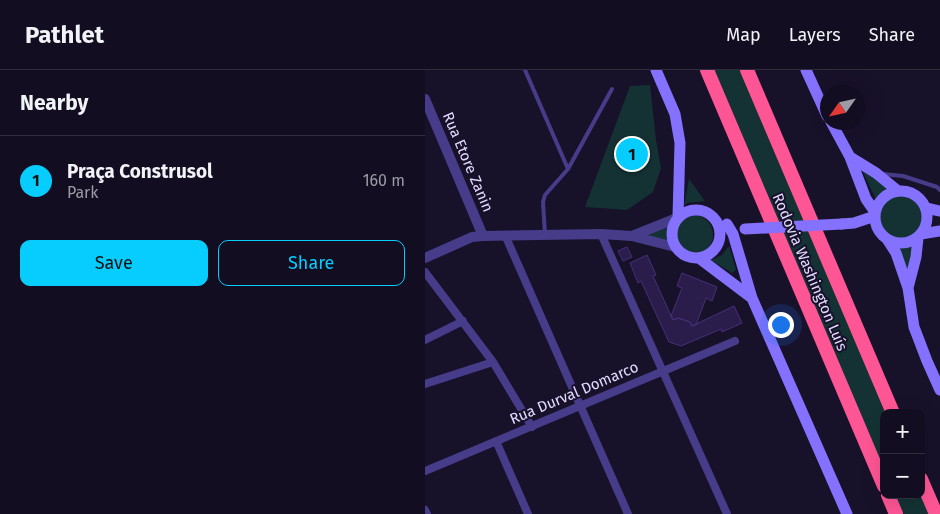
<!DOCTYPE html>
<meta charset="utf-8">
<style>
body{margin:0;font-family:"Fira Sans",sans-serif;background:#1b1629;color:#f1f3f6}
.controls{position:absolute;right:15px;bottom:15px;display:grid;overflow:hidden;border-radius:10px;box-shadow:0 5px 20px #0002}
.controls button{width:45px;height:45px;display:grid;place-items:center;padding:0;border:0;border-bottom:1px solid #312d3e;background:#120d20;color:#f1f3f6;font:25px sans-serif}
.compass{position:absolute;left:395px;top:15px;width:45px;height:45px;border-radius:50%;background:#120d20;box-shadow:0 5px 20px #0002;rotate:236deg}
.you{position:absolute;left:355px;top:254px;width:18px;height:18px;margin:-12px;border:4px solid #fff;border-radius:50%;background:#1a73e8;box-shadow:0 0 0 8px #1a73e833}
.badge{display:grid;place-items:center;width:32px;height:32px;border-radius:50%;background:#07ccfe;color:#111;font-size:16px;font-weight:700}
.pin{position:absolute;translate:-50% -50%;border:2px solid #fff;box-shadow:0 1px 5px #0006}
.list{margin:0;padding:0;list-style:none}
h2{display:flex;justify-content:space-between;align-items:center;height:65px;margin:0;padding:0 20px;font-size:21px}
h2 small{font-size:16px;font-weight:400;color:#9c9ca5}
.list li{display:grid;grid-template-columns:32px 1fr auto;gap:15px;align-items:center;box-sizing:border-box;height:90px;padding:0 20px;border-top:1px solid #312d3e}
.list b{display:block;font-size:19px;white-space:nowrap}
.list p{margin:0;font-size:16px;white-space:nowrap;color:#9c9ca5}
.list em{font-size:16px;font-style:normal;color:#9c9ca5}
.actions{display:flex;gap:10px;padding:15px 20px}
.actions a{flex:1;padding:11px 0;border:1px solid #07ccfe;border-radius:10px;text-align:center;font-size:18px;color:#07ccfe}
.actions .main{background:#07ccfe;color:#111}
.map{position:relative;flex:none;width:515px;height:444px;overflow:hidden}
header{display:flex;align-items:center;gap:30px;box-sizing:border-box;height:70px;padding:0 25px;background:#120d20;border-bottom:1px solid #312d3e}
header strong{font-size:24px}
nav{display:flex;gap:28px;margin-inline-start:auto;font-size:18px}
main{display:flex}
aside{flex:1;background:#120d20}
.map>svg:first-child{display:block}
</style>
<header>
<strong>Pathlet</strong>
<nav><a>Map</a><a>Layers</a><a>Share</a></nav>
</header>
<main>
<aside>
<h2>Nearby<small></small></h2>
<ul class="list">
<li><span class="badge">1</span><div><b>Praça Construsol</b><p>Park</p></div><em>160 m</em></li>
</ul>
<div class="actions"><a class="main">Save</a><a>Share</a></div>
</aside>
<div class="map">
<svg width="515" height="444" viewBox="0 0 515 444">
<rect width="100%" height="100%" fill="#18112a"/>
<path fill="#143234" d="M 289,0 L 316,0 L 464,343 L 459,343 L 459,399 Z
M 225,15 L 231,70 L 236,98 L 228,122 L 202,140 L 160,137 L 205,16 Z
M 436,98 L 471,119 L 461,125 L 453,134 Z
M 264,109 L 280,131 L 262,133 L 259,136 Z
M454 147a23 23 0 1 1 46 0a23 23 0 1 1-46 0Z
M248 165a20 20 0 1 1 40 0a20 20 0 1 1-40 0Z
M 242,158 L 242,172 L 215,165 Z
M 470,173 L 480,176 L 488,174 L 482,208 Z
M 304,176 L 311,200 L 307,203 L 286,190 L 297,185 Z
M 470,425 L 496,425 L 506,444 L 477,444 Z"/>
<path fill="#2b1d4b" stroke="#452f77" d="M 202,177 L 207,187 L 198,191 L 193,181 Z
M 222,185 L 231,205 L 228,206 L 248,250 L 253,248 L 265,252 L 267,256 L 309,236 L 317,253 L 297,262 L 296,259 L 256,276 L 244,272 L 216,211 L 213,213 L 205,193 Z
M 257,203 L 292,217 L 287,231 L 281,228 L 271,255 L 267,256 L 265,252 L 253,248 L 248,250 L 246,246 L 257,218 L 252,216 Z"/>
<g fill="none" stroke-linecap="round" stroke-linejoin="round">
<path stroke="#473c89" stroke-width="4" d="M 100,0 L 143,99 L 120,125 L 118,132 L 120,164
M 143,99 L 187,19
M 458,104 L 478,106 L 512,117 L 515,120"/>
<path stroke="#473c89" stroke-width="8" d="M 176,164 L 302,444
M 80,165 L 203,444
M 0,202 L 68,292 L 107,357
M 0,270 L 38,251
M 0,314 L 68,292
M 71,371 L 103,444
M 0,401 L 310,271
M 0,440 L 2,444"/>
<path stroke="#473c89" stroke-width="10" d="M 0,29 L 58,166
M 207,166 L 252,148
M 0,188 L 47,167 L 58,166 L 176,164 L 207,166 L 250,177"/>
<path stroke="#8472fe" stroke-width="11" d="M 231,0 L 250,44 L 255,73 L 253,147
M 381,0 L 402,46
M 406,52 L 425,87 L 441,129 L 450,142
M 425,87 L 451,103 L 473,121
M450 147a26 26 0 1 1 52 0a26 26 0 1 1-52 0Z
M 501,138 L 515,141
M247 164a24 24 0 1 1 48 0a24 24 0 1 1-48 0Z
M 302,154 L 308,164 L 327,228 L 422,444
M 417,154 L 429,153 L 450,146
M 496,164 L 515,161
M 462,169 L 471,183 L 483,218 L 489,257 L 502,291 L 515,320
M 274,188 L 327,228
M 483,218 L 491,187 L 493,168"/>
<path stroke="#fe5695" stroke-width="14" d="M 282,0 L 459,416
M 322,0 L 468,343
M 496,409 L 511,444
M 463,425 L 471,444"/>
<path stroke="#8472fe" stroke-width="11" d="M 320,159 L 417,154"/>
</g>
<g text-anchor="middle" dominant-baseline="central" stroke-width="4" stroke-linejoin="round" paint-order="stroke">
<g font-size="15" fill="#e2daff" stroke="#18112a">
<text transform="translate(43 92) rotate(67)">Rua Etore Zanin</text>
<text transform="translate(385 202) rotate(67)">Rodovia Washington Luís</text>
<text transform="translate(149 323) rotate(-23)">Rua Durval Domarco</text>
</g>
</g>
</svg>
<div class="controls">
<button>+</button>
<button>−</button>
</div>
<svg class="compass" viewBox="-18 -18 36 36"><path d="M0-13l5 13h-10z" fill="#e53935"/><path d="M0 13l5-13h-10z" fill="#9c9ca5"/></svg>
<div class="you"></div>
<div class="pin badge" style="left:207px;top:84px">1</div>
</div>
</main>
